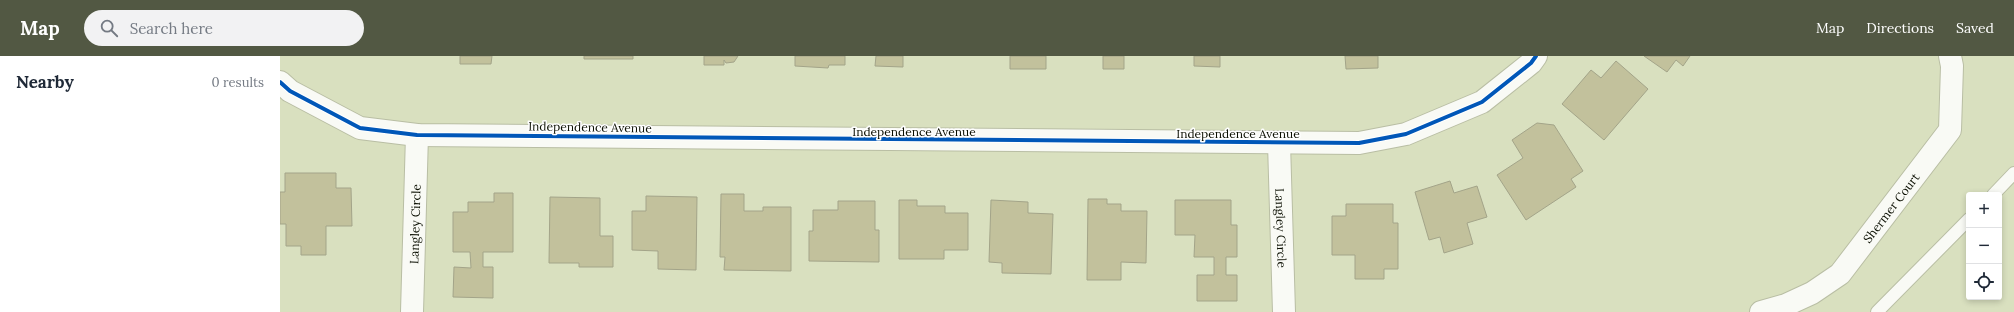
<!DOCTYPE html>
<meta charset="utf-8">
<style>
body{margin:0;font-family:Lora,serif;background:#f2f2f3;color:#1f2937}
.controls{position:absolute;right:12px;bottom:12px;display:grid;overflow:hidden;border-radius:4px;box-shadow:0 2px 6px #0003}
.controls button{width:36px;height:36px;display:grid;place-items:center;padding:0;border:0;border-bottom:1px solid #e0e1e3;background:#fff;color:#1f2937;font:20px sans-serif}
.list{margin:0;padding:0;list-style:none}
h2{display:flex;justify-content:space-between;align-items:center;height:52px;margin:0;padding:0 16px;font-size:17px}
h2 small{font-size:13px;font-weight:400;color:#747a83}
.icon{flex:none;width:22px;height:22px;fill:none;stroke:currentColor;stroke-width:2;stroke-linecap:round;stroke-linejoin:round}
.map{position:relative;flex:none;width:1734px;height:256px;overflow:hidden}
header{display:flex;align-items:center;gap:24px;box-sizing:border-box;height:56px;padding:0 20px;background:#525843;color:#fff}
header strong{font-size:19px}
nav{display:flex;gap:22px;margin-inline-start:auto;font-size:14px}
.search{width:280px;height:36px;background:#f2f2f3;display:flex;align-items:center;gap:10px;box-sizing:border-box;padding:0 14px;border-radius:22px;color:#747a83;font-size:15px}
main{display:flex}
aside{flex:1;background:#fff}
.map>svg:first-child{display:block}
</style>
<header>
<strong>Map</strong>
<div class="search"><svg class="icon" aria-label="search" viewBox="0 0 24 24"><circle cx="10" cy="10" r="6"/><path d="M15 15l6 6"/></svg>Search here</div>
<nav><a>Map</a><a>Directions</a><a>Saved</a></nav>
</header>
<main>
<aside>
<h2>Nearby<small>0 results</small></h2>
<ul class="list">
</ul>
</aside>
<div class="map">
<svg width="1734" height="256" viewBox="0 0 1734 256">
<rect width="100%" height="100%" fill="#d9e0bf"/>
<path fill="#c2c19c" stroke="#a3a489" d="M 180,0 L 212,0 L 211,8 L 180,8 Z
M 304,0 L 353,0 L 353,3 L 304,3 Z
M 424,0 L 458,0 L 454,6 L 446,7 L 444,4 L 444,9 L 424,9 Z
M 515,0 L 565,0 L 565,9 L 549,9 L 548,12 L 515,10 Z
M 596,0 L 623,0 L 623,11 L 595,10 Z
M 730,0 L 766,0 L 766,13 L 730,13 Z
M 823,0 L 844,0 L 844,13 L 823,13 Z
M 914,0 L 940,0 L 940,11 L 914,10 Z
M 1065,0 L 1098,0 L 1098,12 L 1066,13 Z
M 1364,0 L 1410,0 L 1403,10 L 1396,4 L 1387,16 Z
M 1336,5 L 1368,33 L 1324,84 L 1282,48 L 1311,14 L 1321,22 Z
M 1257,67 L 1274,69 L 1303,115 L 1291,123 L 1296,131 L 1246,164 L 1217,119 L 1243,102 L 1232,84 Z
M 5,117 L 56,117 L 56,132 L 71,132 L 72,170 L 46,170 L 46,199 L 21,199 L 21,190 L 6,190 L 6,168 L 0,168 L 0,136 L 5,136 Z
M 1170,125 L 1174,137 L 1197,130 L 1207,161 L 1187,167 L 1193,188 L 1164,197 L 1160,181 L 1149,184 L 1135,136 Z
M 214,137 L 233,137 L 233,196 L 203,196 L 203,211 L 213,211 L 213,242 L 173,241 L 174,211 L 191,212 L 190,196 L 173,196 L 173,156 L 188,156 L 188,146 L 214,146 Z
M 441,138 L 464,138 L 464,155 L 483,155 L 483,151 L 511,151 L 511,215 L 444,214 L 445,201 L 440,201 Z
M 366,140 L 417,141 L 416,214 L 378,213 L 378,195 L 352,194 L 352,155 L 366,155 Z
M 270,141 L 320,142 L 320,180 L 333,180 L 333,211 L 299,211 L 299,207 L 269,207 Z
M 808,143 L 827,143 L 827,148 L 841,148 L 841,155 L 867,155 L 866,207 L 841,206 L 841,224 L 807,224 Z
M 619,144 L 637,144 L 637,150 L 665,150 L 665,157 L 688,157 L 688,194 L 664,194 L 664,203 L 619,203 Z
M 711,144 L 748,146 L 748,157 L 773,158 L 771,218 L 722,217 L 722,207 L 709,206 Z
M 895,144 L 951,144 L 951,169 L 957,169 L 957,201 L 946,201 L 946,219 L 957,219 L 957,245 L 917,245 L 917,219 L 934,219 L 934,201 L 914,201 L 915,179 L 895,179 Z
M 558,145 L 595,145 L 595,174 L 599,174 L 599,206 L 529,205 L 529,175 L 533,175 L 533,154 L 558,154 Z
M 1066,148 L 1113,148 L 1113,167 L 1118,167 L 1118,213 L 1104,213 L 1104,223 L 1075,223 L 1075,199 L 1052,199 L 1052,160 L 1066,160 Z"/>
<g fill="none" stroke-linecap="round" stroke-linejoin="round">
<defs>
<path id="lane" d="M 1713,139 L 1734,117
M 1597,256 L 1689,163"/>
<g id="street">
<path d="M 0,26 L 10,35 L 80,72 L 137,79 L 1079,87 L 1126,78 L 1202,46 L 1251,7 L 1256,0"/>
<path id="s1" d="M 999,87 L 1004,256"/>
<path id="s2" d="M 132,256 L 137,79"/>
<path id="s3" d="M 1481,256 L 1506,249 L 1532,237 L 1560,218 L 1670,74 L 1672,10 L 1670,0"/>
</g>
</defs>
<use href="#lane" stroke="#b9bea4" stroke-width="14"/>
<use href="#street" stroke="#b9bea4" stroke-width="24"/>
<use href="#lane" stroke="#f9faf5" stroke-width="12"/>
<use href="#street" stroke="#f9faf5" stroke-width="22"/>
<defs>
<path id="cycleway" d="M 0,26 L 10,35 L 80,72 L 137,79 L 1079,87 L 1126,78 L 1202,46 L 1251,7 L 1256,0"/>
</defs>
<use href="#cycleway" stroke="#fff" stroke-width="6"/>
<use href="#cycleway" stroke="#0057b8" stroke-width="4"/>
</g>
<g text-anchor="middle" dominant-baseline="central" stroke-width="3" stroke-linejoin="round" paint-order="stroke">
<g font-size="12" fill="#0a0e00" stroke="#fff">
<text transform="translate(310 71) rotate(1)">Independence Avenue</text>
<text x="634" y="75">Independence Avenue</text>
<text x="958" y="77">Independence Avenue</text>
<text stroke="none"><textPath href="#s3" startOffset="172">Shermer Court</textPath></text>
<text stroke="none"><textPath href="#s2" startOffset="88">Langley Circle</textPath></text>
<text stroke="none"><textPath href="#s1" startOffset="85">Langley Circle</textPath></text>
</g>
</g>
</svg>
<div class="controls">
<button>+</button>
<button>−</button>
<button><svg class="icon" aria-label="locate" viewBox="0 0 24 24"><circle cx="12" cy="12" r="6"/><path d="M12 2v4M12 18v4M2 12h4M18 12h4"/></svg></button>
</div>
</div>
</main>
